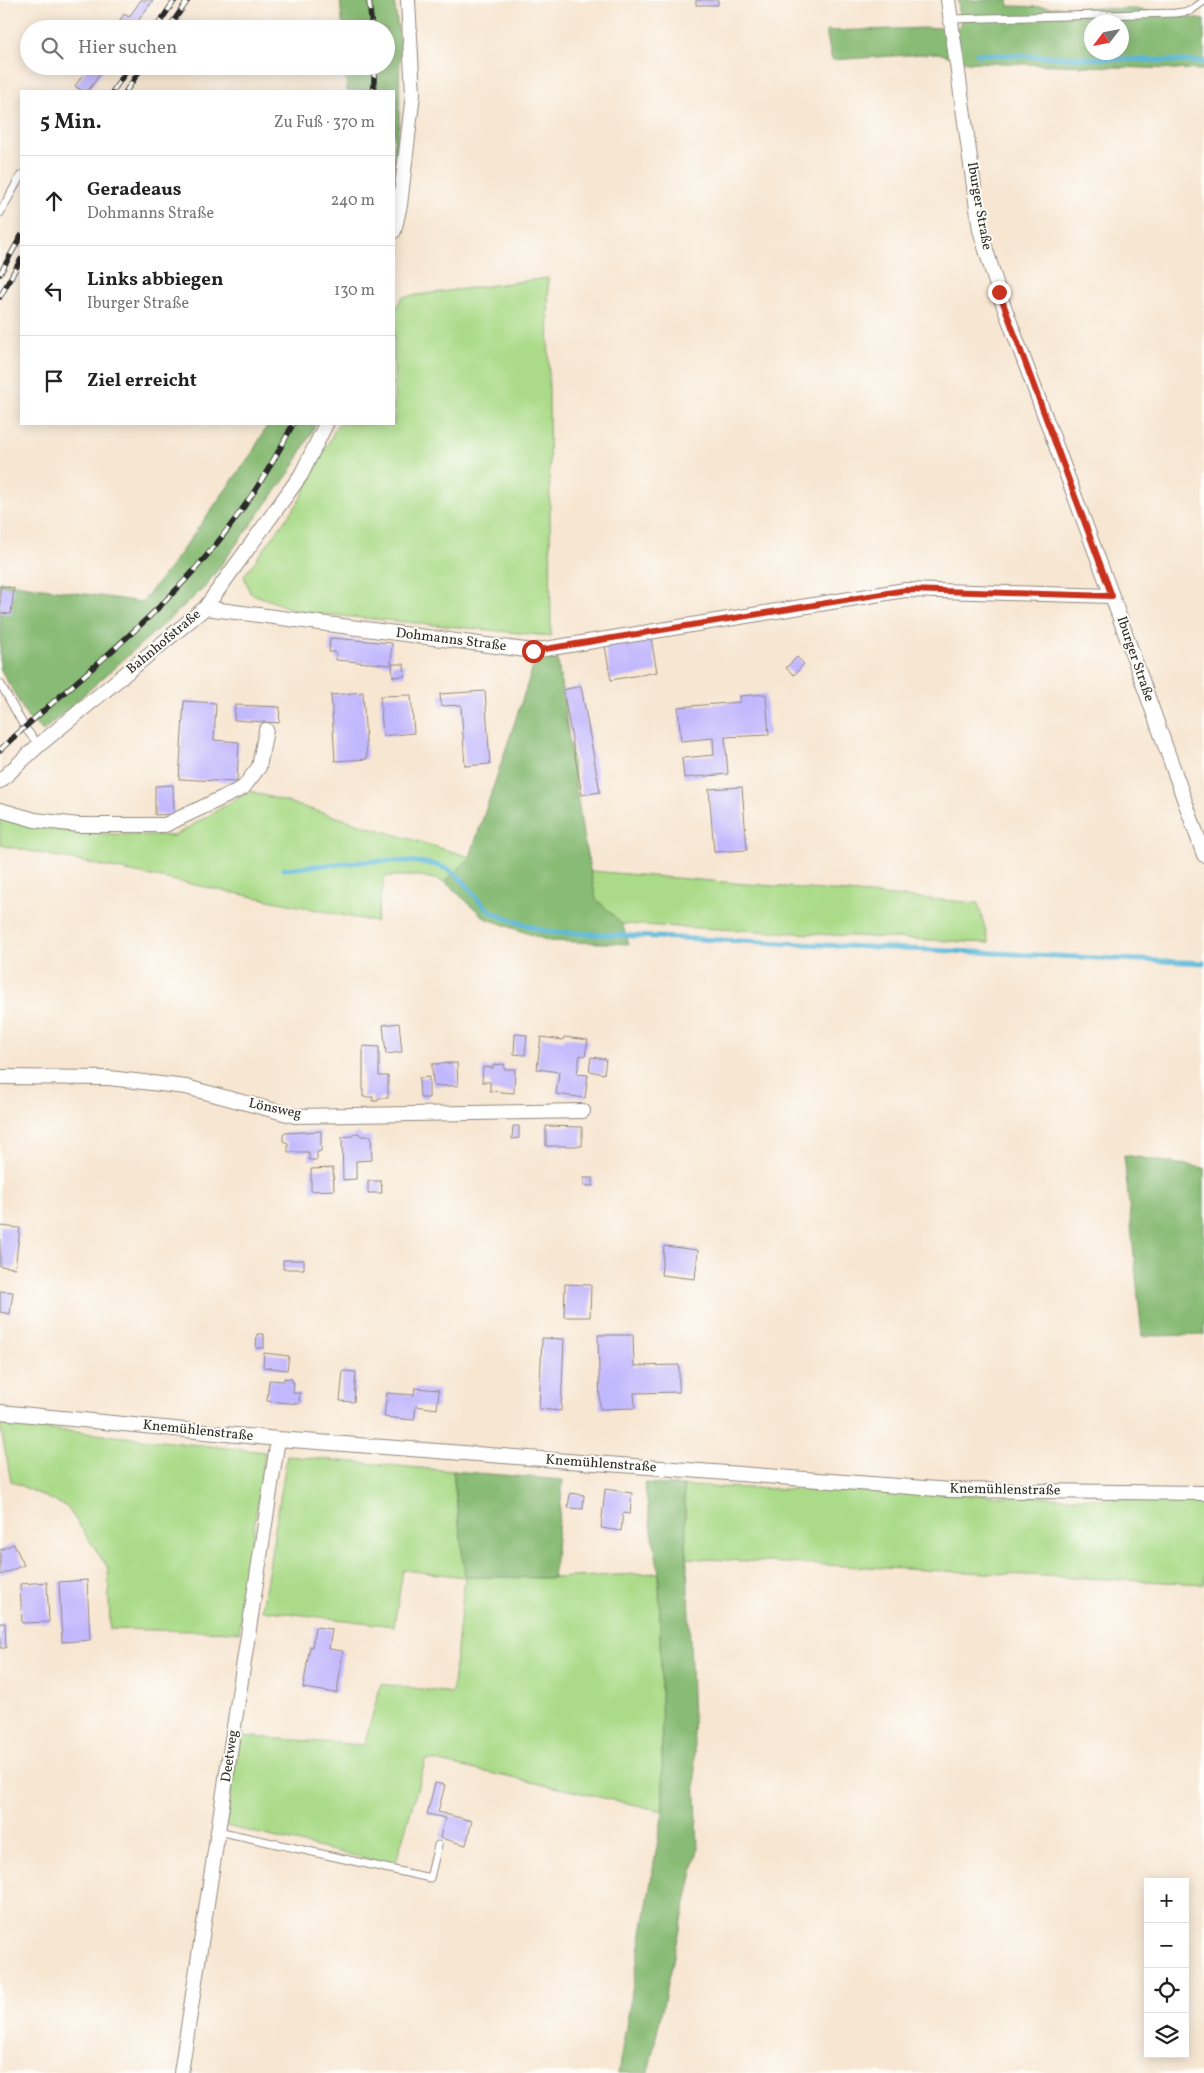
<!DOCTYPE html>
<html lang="de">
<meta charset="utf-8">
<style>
body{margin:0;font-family:Vollkorn,serif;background:#f6f6f6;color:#222}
.controls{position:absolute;right:15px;bottom:15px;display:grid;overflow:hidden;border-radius:0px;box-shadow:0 2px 12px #0003}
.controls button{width:45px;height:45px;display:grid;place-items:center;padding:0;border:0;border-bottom:1px solid #e0e0e0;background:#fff;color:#222;font:25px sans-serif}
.compass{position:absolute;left:1084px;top:15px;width:45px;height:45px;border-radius:50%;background:#fff;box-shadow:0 2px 12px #0003;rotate:238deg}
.stop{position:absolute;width:15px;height:15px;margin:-11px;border:4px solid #c8321e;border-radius:50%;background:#fff}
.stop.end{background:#c8321e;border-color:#fff;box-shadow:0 1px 5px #0008}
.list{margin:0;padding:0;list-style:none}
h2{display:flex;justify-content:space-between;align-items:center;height:65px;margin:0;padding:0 20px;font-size:21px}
h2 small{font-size:16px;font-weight:400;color:#767676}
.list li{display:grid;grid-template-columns:32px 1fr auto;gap:15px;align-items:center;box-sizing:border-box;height:90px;padding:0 20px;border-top:1px solid #e0e0e0}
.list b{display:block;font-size:19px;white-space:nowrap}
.list p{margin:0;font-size:16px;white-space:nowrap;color:#767676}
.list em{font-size:16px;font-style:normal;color:#767676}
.icon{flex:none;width:28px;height:28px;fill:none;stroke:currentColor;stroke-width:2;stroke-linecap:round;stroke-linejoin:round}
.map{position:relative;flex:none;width:1204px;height:2073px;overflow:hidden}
.search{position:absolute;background:#fff;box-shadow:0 2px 12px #0003;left:20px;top:20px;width:375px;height:55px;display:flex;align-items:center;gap:12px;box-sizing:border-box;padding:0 18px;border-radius:28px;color:#767676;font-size:19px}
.panel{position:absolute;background:#fff;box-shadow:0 2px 12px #0003;left:20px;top:90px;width:375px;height:335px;border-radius:0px}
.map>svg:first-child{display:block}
</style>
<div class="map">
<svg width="1204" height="2073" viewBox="0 0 1204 2073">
<rect width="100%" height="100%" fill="#fdfcf7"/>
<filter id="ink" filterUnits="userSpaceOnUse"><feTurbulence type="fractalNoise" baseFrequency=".02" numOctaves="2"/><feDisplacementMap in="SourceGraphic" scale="10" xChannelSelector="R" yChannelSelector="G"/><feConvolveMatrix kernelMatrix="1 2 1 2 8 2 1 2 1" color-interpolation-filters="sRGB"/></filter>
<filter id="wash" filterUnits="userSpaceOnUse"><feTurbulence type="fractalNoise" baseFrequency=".0096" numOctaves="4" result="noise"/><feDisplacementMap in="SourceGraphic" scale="20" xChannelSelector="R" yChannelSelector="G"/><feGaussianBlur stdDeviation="1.12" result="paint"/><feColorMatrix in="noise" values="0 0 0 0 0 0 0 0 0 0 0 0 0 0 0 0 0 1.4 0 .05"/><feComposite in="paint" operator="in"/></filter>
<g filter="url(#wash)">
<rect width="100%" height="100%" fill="#f7e6d1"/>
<path fill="#abdb89" stroke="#6b835a" d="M 548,278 L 551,636 L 300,612 L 250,593 L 244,576 L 298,503 L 338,424 L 394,424 L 394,313 L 402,297 Z
M 250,791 L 470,857 L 445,882 L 422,876 L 385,876 L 376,922 L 0,845 L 0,818 L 35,827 L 81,833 L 174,836 Z
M 590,871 L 978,903 L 989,943 L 622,924 L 596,899 Z
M 0,1424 L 265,1452 L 239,1632 L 110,1629 L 108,1568 L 67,1507 L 11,1481 Z
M 287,1456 L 453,1471 L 466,1577 L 553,1578 L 659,1573 L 663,1811 L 426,1759 L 395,1865 L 226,1826 L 240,1736 L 364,1745 L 381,1684 L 452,1693 L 465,1577 L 403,1570 L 394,1626 L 262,1610 Z
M 684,1486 L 1204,1502 L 1204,1584 L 687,1558 Z"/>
<path fill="#88bb75" stroke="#5a7350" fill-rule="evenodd" d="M 340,0 L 394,0 L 400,43 L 399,124 L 394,173 L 394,91 L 347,91 L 346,66 L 386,66 L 386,29 L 343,29 Z
M 958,0 L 1008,0 L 1009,6 L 1135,9 L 1204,20 L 1204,70 L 967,62 L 938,53 L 832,60 L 826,31 L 961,27 ZM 1092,22 L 1122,22 L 1122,52 L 1092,52 Z
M 268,424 L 316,424 L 290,472 L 204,588 L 43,731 L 28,718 L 0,668 L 0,582 L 142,602 L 168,570 L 252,453 Z
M 537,655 L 557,656 L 583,835 L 596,899 L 622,924 L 629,944 L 549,941 L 485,918 L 445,882 L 470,857 Z
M 1124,1155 L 1204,1168 L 1204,1335 L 1142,1336 Z
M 453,1471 L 563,1480 L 553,1578 L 465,1577 Z
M 644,1483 L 684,1486 L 698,1849 L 648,2073 L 618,2073 L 663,1811 L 659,1573 Z"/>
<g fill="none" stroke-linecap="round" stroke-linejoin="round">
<path stroke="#5bb8d9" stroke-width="5" d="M 977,54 L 1204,62
M 283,869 C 323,866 410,853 445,868 C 465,876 473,898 489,910 C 497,917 537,928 549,932 L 1204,963"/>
</g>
<g id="blocks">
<path fill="#c2b8fd" d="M 141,0 L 153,0 L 132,29 L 114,29 L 124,14 L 129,17 Z
M 696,0 L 718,0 L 718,5 L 696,5 Z
M 89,66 L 106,66 L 88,91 L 82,91 L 75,86 Z
M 0,586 L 14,588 L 11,614 L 0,613 Z
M 330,638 L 392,643 L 391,665 L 336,660 L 336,652 L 329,652 Z
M 651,638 L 657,672 L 611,680 L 605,646 Z
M 797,657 L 804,664 L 794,675 L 786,668 Z
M 392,664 L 404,664 L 405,676 L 393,677 Z
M 581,686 L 600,792 L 582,795 L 563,690 Z
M 485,691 L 490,764 L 465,766 L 461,705 L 441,706 L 440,694 Z
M 363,692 L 367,759 L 335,761 L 331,695 Z
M 766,694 L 769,735 L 725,737 L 728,774 L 684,778 L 682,758 L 714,755 L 713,738 L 681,741 L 678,707 L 740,702 L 740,696 Z
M 411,695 L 414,733 L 383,736 L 380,696 Z
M 184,701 L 216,703 L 214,740 L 239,742 L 237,782 L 179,779 Z
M 235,705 L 280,707 L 279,723 L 234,720 Z
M 173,785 L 174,814 L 155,815 L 155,786 Z
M 742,787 L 747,850 L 714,852 L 709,789 Z
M 399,1023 L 402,1052 L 386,1054 L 383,1025 Z
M 515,1034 L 527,1035 L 525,1055 L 514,1054 Z
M 541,1037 L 563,1040 L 564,1037 L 588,1040 L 585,1056 L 580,1055 L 577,1074 L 588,1075 L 585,1098 L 556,1094 L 559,1072 L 537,1069 Z
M 363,1046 L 379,1047 L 379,1076 L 388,1076 L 388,1098 L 378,1098 L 378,1101 L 372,1101 L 373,1097 L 363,1097 Z
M 591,1057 L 606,1059 L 604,1074 L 589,1071 Z
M 457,1063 L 458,1086 L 433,1086 L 432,1064 Z
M 504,1064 L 504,1069 L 515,1069 L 514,1093 L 490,1091 L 490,1082 L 482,1082 L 483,1067 L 493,1068 L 493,1065 Z
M 429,1077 L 429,1098 L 420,1098 L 419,1078 Z
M 513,1126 L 519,1126 L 519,1138 L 512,1139 Z
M 546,1126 L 582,1127 L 582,1146 L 546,1146 Z
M 321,1131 L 321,1151 L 317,1152 L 317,1160 L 309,1160 L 309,1152 L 288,1152 L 288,1143 L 283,1141 L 283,1135 L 285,1133 Z
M 359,1133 L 361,1136 L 371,1136 L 372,1160 L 356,1161 L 356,1179 L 343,1180 L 342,1137 L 352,1136 L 354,1134 Z
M 333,1168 L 334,1190 L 311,1191 L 311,1169 Z
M 584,1178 L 593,1178 L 593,1186 L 584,1186 Z
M 368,1181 L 381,1181 L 382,1193 L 368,1193 Z
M 0,1226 L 20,1228 L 15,1268 L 0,1266 Z
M 664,1246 L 698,1250 L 695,1279 L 661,1275 Z
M 283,1260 L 304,1260 L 304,1269 L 283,1269 Z
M 565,1284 L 591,1285 L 590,1317 L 564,1317 Z
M 0,1291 L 13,1292 L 10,1314 L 0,1312 Z
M 257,1334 L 264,1334 L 264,1348 L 256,1348 Z
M 598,1335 L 633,1335 L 634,1366 L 679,1365 L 679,1392 L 634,1393 L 635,1408 L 600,1409 Z
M 542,1338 L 564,1339 L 561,1411 L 539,1409 Z
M 264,1353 L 289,1356 L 287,1370 L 263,1367 Z
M 343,1371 L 356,1372 L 354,1402 L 340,1401 Z
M 284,1378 L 292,1379 L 292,1382 L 294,1382 L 293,1393 L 300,1393 L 299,1404 L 267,1401 L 269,1380 L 284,1381 Z
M 415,1388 L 439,1390 L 437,1409 L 416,1406 L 414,1420 L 384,1417 L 387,1393 L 414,1395 Z
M 605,1489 L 632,1493 L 630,1514 L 623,1513 L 621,1531 L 601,1528 Z
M 570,1493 L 584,1495 L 583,1509 L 568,1508 Z
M 14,1544 L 24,1565 L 0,1575 L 0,1550 Z
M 87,1580 L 90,1640 L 62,1642 L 59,1582 Z
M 47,1582 L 49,1622 L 22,1623 L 20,1584 Z
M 0,1623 L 5,1623 L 6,1648 L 0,1648 Z
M 315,1627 L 332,1629 L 329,1649 L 343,1651 L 337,1693 L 303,1688 L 310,1646 L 312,1647 Z
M 435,1783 L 445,1785 L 438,1812 L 472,1821 L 466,1845 L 440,1838 L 445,1818 L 427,1814 Z"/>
</g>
</g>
<g filter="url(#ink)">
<use href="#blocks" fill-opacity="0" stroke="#91887e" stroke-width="1"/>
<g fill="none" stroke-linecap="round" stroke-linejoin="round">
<defs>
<path id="lane" d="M 951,19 L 1176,13 L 1190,11 L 1204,1
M 0,213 L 21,175
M 0,683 L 25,728 L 39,745
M 218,1831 L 430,1878 L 438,1845"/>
<path id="street" d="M 948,0 L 980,230 L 999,293 L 1112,596 L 1204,855
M 394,231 L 400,205 L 413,94 L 408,0
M 205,608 L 533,651 L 905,590 L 1112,596
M 0,781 L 39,745 L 205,608 L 301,475 L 326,424
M 0,810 L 35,820 L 79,825 L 165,825 L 243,788 L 259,767 L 266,730
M 0,1077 L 109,1078 L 186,1087 L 295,1116 L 583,1111
M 0,1412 L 278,1439 L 950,1490 L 1204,1493
M 181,2073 L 278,1439"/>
</defs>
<use href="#lane" stroke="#91887e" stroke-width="9"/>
<use href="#street" stroke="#91887e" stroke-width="16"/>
<use href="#lane" stroke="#fff" stroke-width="7"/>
<use href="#street" stroke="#fff" stroke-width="14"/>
<defs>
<path id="rail" d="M 369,0 L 372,29
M 155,29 L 175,0
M 168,29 L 188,0
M 374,66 L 374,91
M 113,91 L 130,66
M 126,91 L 143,66
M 0,274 L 21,236
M 0,297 L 21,259
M 0,750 C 51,702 106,659 156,610 C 211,557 259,492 293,424"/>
</defs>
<use href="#rail" stroke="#2b2b2b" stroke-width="5.5"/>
<use href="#rail" stroke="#fdfcf7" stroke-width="4" stroke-dasharray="11" stroke-linecap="butt"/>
</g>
</g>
<g fill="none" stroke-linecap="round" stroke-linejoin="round" filter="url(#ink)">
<path stroke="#c8321e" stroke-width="6" d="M 533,651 L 906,590 L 1112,596 L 999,292"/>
</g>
<g text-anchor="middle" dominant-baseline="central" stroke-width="4" stroke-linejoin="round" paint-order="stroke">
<g font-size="14" fill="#2b2b2b" stroke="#fdfcf7">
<text transform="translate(979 206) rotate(80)">Iburger Straße</text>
<text transform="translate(451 640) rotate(7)">Dohmanns Straße</text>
<text transform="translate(164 642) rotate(-40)">Bahnhofstraße</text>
<text transform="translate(1135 659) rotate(71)">Iburger Straße</text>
<text transform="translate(275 1109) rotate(12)">Lönsweg</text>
<text transform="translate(198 1431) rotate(6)">Knemühlenstraße</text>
<text transform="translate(601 1464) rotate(4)">Knemühlenstraße</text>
<text transform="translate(1005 1490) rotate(1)">Knemühlenstraße</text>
<text transform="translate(230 1756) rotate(-82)">Deetweg</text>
</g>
</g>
</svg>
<div class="controls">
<button>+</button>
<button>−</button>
<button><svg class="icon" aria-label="locate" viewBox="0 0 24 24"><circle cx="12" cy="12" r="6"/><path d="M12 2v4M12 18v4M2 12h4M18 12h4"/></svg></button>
<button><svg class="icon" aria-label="layers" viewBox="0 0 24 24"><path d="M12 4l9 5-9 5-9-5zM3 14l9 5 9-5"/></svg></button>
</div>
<svg class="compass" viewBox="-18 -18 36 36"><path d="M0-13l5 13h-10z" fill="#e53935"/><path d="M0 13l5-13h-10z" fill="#767676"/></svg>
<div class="stop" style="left:533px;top:651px"></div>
<div class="stop end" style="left:999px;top:292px"></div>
<div class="search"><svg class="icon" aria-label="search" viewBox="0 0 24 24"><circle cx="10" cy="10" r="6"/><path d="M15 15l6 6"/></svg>Hier suchen</div>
<section class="panel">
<h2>5 Min.<small>Zu Fuß · 370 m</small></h2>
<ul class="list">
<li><svg class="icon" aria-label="ahead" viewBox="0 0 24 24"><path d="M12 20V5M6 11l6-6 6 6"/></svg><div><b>Geradeaus</b><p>Dohmanns Straße</p></div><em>240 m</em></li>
<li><svg class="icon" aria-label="left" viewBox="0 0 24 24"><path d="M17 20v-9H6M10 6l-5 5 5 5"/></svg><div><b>Links abbiegen</b><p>Iburger Straße</p></div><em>130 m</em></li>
<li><svg class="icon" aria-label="arrive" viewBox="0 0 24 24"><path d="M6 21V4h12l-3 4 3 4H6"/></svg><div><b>Ziel erreicht</b></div></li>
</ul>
</section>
</div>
